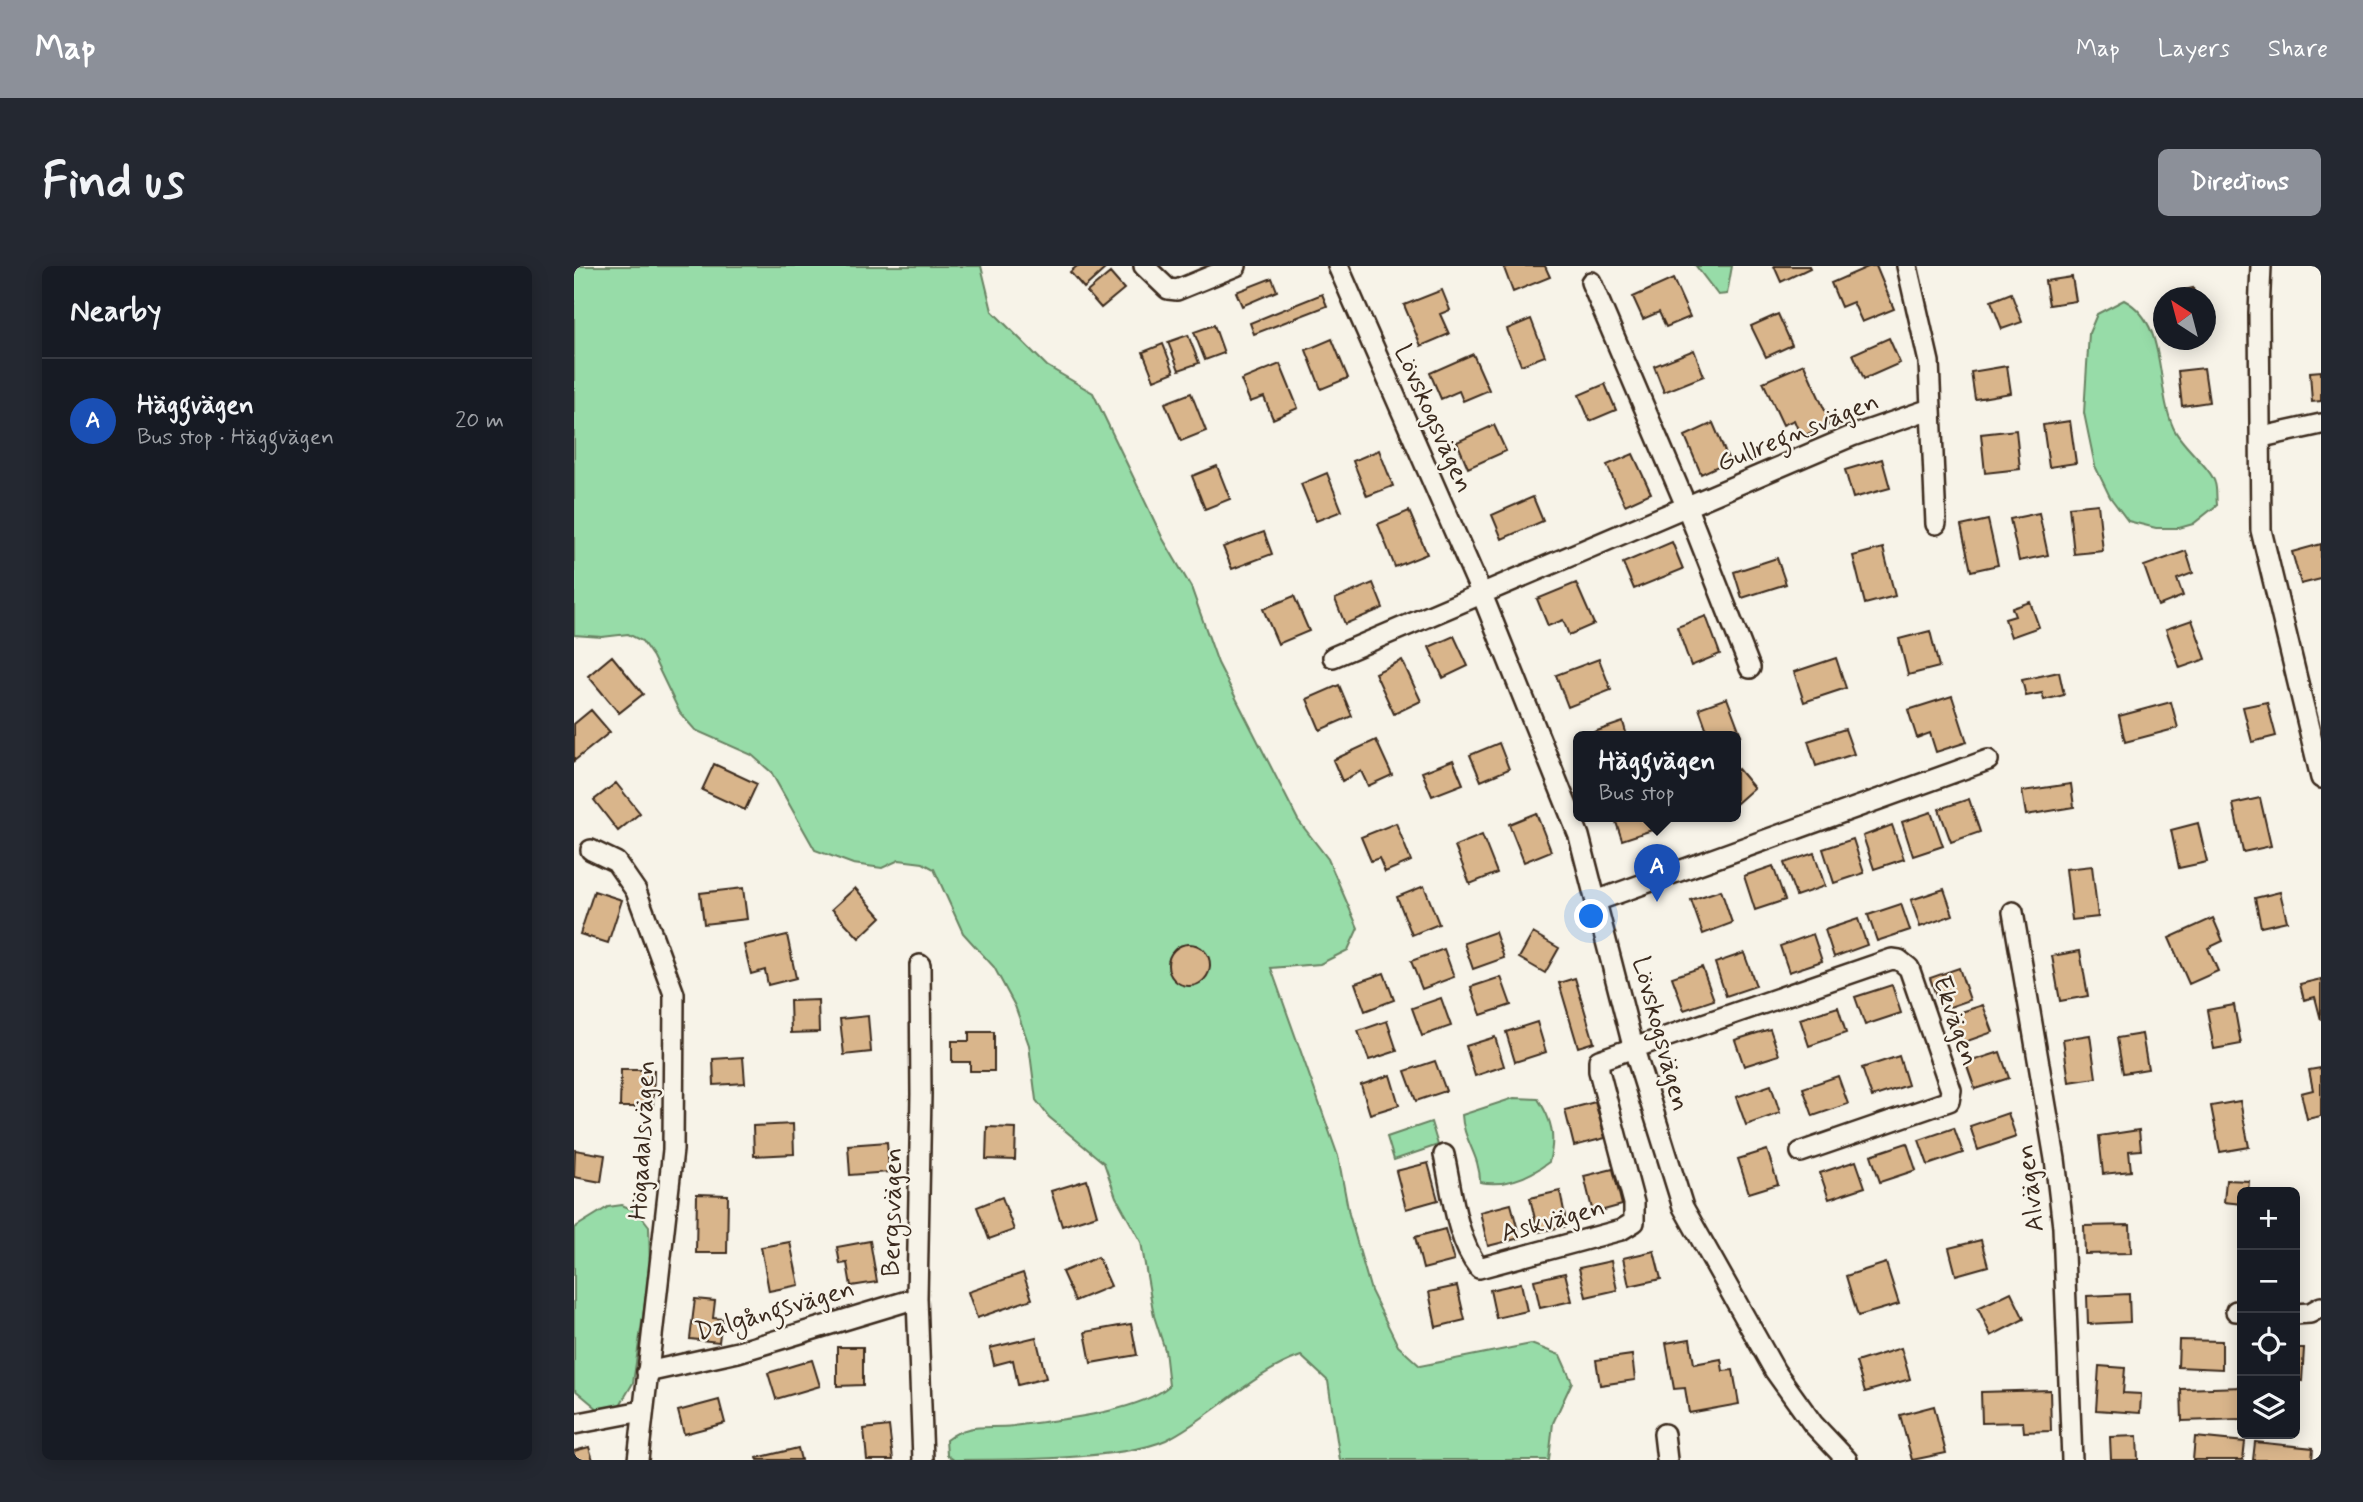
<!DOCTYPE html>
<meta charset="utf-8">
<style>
body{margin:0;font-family:Mynerve,sans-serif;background:#242831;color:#f1f3f6}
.controls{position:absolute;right:21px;bottom:21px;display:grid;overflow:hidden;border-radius:10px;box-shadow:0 4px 18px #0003}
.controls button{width:63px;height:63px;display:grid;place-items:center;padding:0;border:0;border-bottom:2px solid #363941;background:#171b24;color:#f1f3f6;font:35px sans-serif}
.compass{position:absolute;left:1579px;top:21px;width:63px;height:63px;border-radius:50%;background:#171b24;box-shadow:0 4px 18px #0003;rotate:324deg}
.you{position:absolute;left:1018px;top:651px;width:24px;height:24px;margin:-18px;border:5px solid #fff;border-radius:50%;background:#1a73e8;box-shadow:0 0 0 10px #1a73e833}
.badge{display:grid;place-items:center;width:46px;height:46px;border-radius:50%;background:#8c9099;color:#fff;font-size:23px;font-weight:700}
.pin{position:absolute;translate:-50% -58px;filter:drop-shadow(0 2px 4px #0008)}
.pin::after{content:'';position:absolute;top:37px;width:24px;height:21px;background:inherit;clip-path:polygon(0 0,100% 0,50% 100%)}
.popup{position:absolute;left:999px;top:465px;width:168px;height:91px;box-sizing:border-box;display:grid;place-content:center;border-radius:10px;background:#171b24;filter:drop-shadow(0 2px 5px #0005);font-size:23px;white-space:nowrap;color:#9ea1a6}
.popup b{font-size:26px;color:#f1f3f6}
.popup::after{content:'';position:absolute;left:50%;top:100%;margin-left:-14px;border:14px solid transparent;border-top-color:#171b24}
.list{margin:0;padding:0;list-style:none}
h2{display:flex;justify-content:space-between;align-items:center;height:91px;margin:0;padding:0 28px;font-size:30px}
h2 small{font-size:23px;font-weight:400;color:#9ea1a6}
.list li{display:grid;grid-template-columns:46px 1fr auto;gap:21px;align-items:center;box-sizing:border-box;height:126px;padding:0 28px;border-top:2px solid #363941}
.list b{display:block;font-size:26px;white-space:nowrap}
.list p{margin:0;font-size:23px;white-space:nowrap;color:#9ea1a6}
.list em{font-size:23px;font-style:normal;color:#9ea1a6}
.icon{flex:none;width:38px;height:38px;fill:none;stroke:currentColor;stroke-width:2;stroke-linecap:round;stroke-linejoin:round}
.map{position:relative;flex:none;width:1747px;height:1194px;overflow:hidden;border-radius:10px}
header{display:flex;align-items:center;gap:42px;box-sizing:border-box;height:98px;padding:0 35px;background:#8c9099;color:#fff}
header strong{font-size:33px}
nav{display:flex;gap:38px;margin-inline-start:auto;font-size:24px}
.intro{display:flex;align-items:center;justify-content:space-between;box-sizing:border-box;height:168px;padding:0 42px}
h1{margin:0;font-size:49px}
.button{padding:18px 32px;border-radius:10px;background:#8c9099;color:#fff;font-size:24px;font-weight:700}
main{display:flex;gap:42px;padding:0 42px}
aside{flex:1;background:#171b24;border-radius:10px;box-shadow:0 4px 18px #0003}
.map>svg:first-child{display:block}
</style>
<header>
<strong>Map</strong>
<nav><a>Map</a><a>Layers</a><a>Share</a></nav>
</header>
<div class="intro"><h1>Find us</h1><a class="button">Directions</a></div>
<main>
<aside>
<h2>Nearby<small></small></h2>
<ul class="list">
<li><span class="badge" style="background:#1a4fb4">A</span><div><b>Häggvägen</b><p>Bus stop · Häggvägen</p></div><em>20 m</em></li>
</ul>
</aside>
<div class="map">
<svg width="1747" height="1194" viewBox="0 0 1747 1194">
<rect width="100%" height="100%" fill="#f7f3e8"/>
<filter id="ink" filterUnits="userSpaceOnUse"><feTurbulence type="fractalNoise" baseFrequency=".0143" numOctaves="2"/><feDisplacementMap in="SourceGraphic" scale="14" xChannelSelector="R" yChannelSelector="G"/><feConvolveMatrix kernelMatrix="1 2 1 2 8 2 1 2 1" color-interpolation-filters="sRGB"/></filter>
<g filter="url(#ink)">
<path fill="#97dca8" stroke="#698363" stroke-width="2" d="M 0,0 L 407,0 L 418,45 L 473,100 L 519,127 L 589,273 L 617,321 L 644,397 L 724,554 L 754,593 L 784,662 L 774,684 L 746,698 L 697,702 L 764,890 L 775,948 L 797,1025 L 824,1080 L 846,1100 L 957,1078 L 986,1089 L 998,1116 L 979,1157 L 975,1194 L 766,1194 L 754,1115 L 727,1090 C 676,1108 640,1150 592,1174 C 548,1194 431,1194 380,1194 L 373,1189 L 372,1174 C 395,1156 412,1163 439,1160 C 482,1154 563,1147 595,1120 L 591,1084 L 580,1050 L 567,976 L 542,931 L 530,897 L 475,851 L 462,834 L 455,779 L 441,740 L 420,701 L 389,667 L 360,603 L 349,597 L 325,594 L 308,602 L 279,598 L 241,584 L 197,506 L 178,489 L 121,464 L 106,447 L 79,391 L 68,375 L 54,368 L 28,371 L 0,369 Z
M 1122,0 L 1158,0 L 1153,28 L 1144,29 Z
M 1550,34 C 1594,57 1581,119 1599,161 C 1607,180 1636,200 1641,217 C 1643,223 1642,232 1643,239 L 1619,258 L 1605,262 L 1582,262 L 1554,255 L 1536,231 L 1521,200 L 1510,147 L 1515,67 L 1523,48 Z
M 940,832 L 964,833 C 978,854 982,871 975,896 C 955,911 932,921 906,916 C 906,889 889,874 888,849 Z
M 857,856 L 864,879 L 820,894 L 813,871 Z
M 48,939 L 64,946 L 75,960 L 76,1003 L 59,1117 L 46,1139 L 25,1144 L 0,1123 L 0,962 L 34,941 Z"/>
<path fill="#d9b58b" stroke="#3b2a1e" stroke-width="2" d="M 503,0 L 530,0 L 532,2 L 510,22 L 496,6 Z
M 935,0 L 971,0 L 976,11 L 939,26 L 930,2 Z
M 1200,0 L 1235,0 L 1236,2 L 1207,16 Z
M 1296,0 L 1302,0 L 1320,43 L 1288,56 L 1279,36 L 1267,41 L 1257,17 Z
M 536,7 L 550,23 L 527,42 L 513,26 Z
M 1498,11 L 1502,35 L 1475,39 L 1471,15 Z
M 698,12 L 703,25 L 668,40 L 662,26 Z
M 1099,13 L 1116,51 L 1092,61 L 1085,46 L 1069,53 L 1059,31 Z
M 1619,22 L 1621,32 L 1594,32 L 1593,28 Z
M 868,24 L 876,44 L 866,48 L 875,68 L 847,80 L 830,39 Z
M 1437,27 L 1448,56 L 1428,63 L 1417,35 Z
M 748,28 L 753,40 L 680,68 L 676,57 Z
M 1204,48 L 1218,79 L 1192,91 L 1177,60 Z
M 957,53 L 971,90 L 947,99 L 933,63 Z
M 640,59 L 650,87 L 631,94 L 620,66 Z
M 614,69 L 625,97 L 605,104 L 594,76 Z
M 1315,72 L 1326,97 L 1290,113 L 1279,88 Z
M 758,73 L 774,112 L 747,123 L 732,84 Z
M 589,78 L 600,106 L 580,114 L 569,86 Z
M 1120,84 L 1130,110 L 1090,126 L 1080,100 Z
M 899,88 L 915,124 L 889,135 L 885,125 L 867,133 L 856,107 Z
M 706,98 L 724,142 L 699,153 L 690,131 L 676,136 L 667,114 Z
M 1230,98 L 1257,158 L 1227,171 L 1220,154 L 1209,159 L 1189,116 Z
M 1433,100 L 1437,127 L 1401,133 L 1397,106 Z
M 1630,102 L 1635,136 L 1608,140 L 1604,105 Z
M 1747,105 L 1747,135 L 1738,136 L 1736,106 Z
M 1031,118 L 1042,144 L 1016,155 L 1005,129 Z
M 617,127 L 632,165 L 607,175 L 591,137 Z
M 1496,155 L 1502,197 L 1475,201 L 1469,159 Z
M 1139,157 L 1155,195 L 1127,208 L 1111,170 Z
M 920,159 L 932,185 L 894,202 L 883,176 Z
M 1442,164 L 1446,203 L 1411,207 L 1407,168 Z
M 805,184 L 819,220 L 793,230 L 779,195 Z
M 1059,188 L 1077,227 L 1051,239 L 1033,199 Z
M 1308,193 L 1316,222 L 1279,232 L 1271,204 Z
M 643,200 L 656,233 L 631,243 L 618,210 Z
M 753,207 L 768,245 L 742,255 L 727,218 Z
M 959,231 L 969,255 L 928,273 L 918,249 Z
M 1524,238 L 1529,285 L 1500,288 L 1495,241 Z
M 835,245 L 853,288 L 821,301 L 804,258 Z
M 1465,247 L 1474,289 L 1445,295 L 1436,253 Z
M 1414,254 L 1424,299 L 1397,305 L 1387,260 Z
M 690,266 L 698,288 L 658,303 L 649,281 Z
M 1098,276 L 1109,303 L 1060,323 L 1049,297 Z
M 1747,278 L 1747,313 L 1727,318 L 1718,286 Z
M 1309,282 L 1321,330 L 1291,338 L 1279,290 Z
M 1612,285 L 1619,307 L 1603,313 L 1609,330 L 1584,340 L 1570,300 Z
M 1203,292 L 1212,318 L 1168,332 L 1160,306 Z
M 799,317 L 809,342 L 771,358 L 761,333 Z
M 1002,317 L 1020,358 L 995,369 L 989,354 L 974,360 L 963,333 Z
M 720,330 L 735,365 L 704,378 L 689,343 Z
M 1456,336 L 1465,361 L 1437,371 L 1431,353 L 1441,350 L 1438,342 Z
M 1132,350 L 1146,388 L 1117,400 L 1103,361 Z
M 1618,354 L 1632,393 L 1606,402 L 1592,363 Z
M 1356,365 L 1365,401 L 1334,409 L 1325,373 Z
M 880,370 L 894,400 L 869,412 L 855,381 Z
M 38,390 L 69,428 L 45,447 L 14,410 Z
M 1262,392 L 1272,422 L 1230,436 L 1220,406 Z
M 1025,393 L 1037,424 L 994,441 L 982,409 Z
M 828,394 L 847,435 L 820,448 L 801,407 Z
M 1485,406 L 1490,429 L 1470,434 L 1468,427 L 1452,430 L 1448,414 Z
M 765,419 L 778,450 L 746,464 L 733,433 Z
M 1378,430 L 1393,476 L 1362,486 L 1356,467 L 1343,472 L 1334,444 Z
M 1153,432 L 1167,469 L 1135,470 L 1125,442 Z
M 1597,436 L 1604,462 L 1551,476 L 1545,450 Z
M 1693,436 L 1702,470 L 1678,476 L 1669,441 Z
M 17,444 L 36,466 L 0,495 L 0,458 Z
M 1049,456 L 1053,470 L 1021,470 L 1020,466 Z
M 1271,463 L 1280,488 L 1242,500 L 1234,475 Z
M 802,474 L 818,509 L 794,520 L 787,505 L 768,515 L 759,494 Z
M 925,477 L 935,503 L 907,515 L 896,489 Z
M 879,494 L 889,518 L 858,530 L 848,506 Z
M 140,498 L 183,518 L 171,544 L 128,524 Z
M 1164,503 L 1180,522 L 1162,538 L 1162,505 Z
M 42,517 L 66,547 L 44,565 L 20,534 Z
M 1497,518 L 1500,541 L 1452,549 L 1448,525 Z
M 1686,532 L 1697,580 L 1669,586 L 1659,538 Z
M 1395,533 L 1406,566 L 1377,576 L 1365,543 Z
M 1357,546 L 1369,580 L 1339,590 L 1328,556 Z
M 962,547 L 977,585 L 950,596 L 935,558 Z
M 1040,550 L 1080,550 L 1084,562 L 1048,574 Z
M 822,557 L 837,595 L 811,606 L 805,592 L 797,595 L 787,571 Z
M 1624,557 L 1633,596 L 1605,602 L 1597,564 Z
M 1318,559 L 1330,593 L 1300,603 L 1289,570 Z
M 908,569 L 923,607 L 896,618 L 881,580 Z
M 1279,573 L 1290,607 L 1260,617 L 1249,583 Z
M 1240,587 L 1251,620 L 1222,630 L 1210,597 Z
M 1199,600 L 1211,634 L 1181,644 L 1170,610 Z
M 1518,600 L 1524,651 L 1498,654 L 1492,603 Z
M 850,620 L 865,658 L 838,669 L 823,631 Z
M 169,622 L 173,653 L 130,658 L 126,627 Z
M 281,622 L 307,651 L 285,672 L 258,643 Z
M 1370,623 L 1379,649 L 1346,661 L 1337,634 Z
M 1147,624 L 1158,657 L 1129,668 L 1117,634 Z
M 20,625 L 48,634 L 34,677 L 6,668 Z
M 1706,626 L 1713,655 L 1687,661 L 1681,632 Z
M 1327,638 L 1336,664 L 1303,675 L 1294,649 Z
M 1639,652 L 1649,675 L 1634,682 L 1644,705 L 1615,718 L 1595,672 Z
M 1284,653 L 1293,679 L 1260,691 L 1251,664 Z
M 921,666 L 930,692 L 899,703 L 890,677 Z
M 959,667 L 985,682 L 971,707 L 945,692 Z
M 1239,668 L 1248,695 L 1215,706 L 1206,680 Z
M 213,669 L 222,712 L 194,719 L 191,704 L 177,708 L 170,679 Z
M594 699a21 21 0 1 1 42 0a21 21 0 1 1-42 0Z
M 870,683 L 880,711 L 848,723 L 837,695 Z
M 1506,685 L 1514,730 L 1486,735 L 1478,690 Z
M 1170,687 L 1182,720 L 1152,730 L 1141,697 Z
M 1128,701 L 1140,734 L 1110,744 L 1098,711 Z
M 1385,702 L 1396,734 L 1367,744 L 1356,712 Z
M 810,707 L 820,734 L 791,745 L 781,717 Z
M 927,711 L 937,739 L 907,749 L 897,721 Z
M 1001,712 L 1020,776 L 1004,781 L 985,717 Z
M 1747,713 L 1747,754 L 1741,731 L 1730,734 L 1726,718 Z
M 1318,719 L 1327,747 L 1291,759 L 1281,731 Z
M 867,732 L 877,760 L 848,770 L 838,742 Z
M 244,734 L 245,766 L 217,767 L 216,735 Z
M 1409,739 L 1419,766 L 1385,778 L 1375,750 Z
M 1660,739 L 1667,778 L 1640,783 L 1633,744 Z
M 1264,741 L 1272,767 L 1235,780 L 1226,753 Z
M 294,750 L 297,786 L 270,789 L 266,753 Z
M 813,755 L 823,785 L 795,794 L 784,765 Z
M 963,756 L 972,786 L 941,796 L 932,766 Z
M 1196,763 L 1205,789 L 1170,800 L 1161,774 Z
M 395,766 L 420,766 L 420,805 L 396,805 L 396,796 L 378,796 L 378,775 L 395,775 Z
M 1568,768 L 1574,803 L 1549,807 L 1543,772 Z
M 1516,769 L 1522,812 L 1495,816 L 1489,773 Z
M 921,771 L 930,800 L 901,810 L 892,780 Z
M 1426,786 L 1435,812 L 1401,823 L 1392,797 Z
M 1325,790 L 1334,819 L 1298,831 L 1288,802 Z
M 169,791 L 171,817 L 140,819 L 139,793 Z
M 861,795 L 872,825 L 842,835 L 831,805 Z
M 1747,802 L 1747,850 L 1733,853 L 1727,827 L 1739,824 L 1735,804 Z
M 47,804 L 80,804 L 79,841 L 46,841 Z
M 816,809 L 825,839 L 796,848 L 787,819 Z
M 1264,810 L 1274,838 L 1239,850 L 1229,822 Z
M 1197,819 L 1206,847 L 1172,859 L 1162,831 Z
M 1666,835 L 1675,881 L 1646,886 L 1637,840 Z
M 1021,836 L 1031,872 L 1000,880 L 991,844 Z
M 1434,847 L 1442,871 L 1404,884 L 1396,860 Z
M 219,858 L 220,888 L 180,890 L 179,860 Z
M 413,861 L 442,862 L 441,894 L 412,893 Z
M 1380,862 L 1389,887 L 1354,899 L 1345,874 Z
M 1565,864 L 1567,884 L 1555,885 L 1557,905 L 1529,908 L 1525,870 Z
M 313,876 L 315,906 L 276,909 L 274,879 Z
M 1333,877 L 1342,904 L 1306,916 L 1297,889 Z
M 1,884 L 31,889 L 27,916 L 0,911 Z
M 1193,884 L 1204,918 L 1175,927 L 1164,893 Z
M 1282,895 L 1291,921 L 1255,933 L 1246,907 Z
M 854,897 L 864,934 L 832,943 L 822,905 Z
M 1039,903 L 1048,939 L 1019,947 L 1010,910 Z
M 513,914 L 523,949 L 488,960 L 477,925 Z
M 1652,914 L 1675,915 L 1674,926 L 1668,926 L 1668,938 L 1650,936 Z
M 986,925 L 993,960 L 964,966 L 956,932 Z
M 123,928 L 154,929 L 153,987 L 122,987 Z
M 428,931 L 440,964 L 415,973 L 403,941 Z
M 937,938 L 946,972 L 914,980 L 906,946 Z
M 1556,959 L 1557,987 L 1511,988 L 1510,960 Z
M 871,963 L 880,995 L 849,1003 L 841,971 Z
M 1407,974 L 1414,1000 L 1382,1009 L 1375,982 Z
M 296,975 L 303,1016 L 277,1020 L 273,997 L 266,998 L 263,981 Z
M 216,976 L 225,1019 L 195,1025 L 187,981 Z
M 1080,985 L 1087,1013 L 1055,1020 L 1049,992 Z
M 524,991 L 537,1020 L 501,1035 L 488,1006 Z
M 1037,995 L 1043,1024 L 1012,1031 L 1005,1002 Z
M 1312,997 L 1325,1038 L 1284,1050 L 1272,1010 Z
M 449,1007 L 458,1033 L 403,1052 L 394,1026 Z
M 991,1007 L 998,1035 L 966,1042 L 960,1014 Z
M 947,1017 L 953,1045 L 922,1052 L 916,1024 Z
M 883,1020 L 891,1054 L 862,1061 L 855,1026 Z
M 1437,1026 L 1450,1053 L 1417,1070 L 1404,1042 Z
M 1555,1028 L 1556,1056 L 1514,1058 L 1513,1030 Z
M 121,1033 L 141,1035 L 139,1052 L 148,1053 L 145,1076 L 116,1073 Z
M 557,1058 L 563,1089 L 517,1097 L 511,1066 Z
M 462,1071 L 472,1112 L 444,1119 L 439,1094 L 420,1099 L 416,1082 Z
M 1116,1073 L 1120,1098 L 1147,1093 L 1149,1105 L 1159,1104 L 1165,1138 L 1115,1147 L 1111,1122 L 1100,1123 L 1092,1077 Z
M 1605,1074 L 1648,1075 L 1648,1103 L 1604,1101 Z
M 263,1081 L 289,1081 L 289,1119 L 263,1120 Z
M 1327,1082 L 1336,1113 L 1291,1126 L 1282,1096 Z
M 1721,1082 L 1730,1082 L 1728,1115 L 1721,1114 Z
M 1058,1089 L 1061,1114 L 1026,1119 L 1022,1094 Z
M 238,1094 L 246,1120 L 202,1133 L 194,1107 Z
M 1525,1100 L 1551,1102 L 1549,1127 L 1567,1128 L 1566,1147 L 1522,1144 Z
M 1668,1121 L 1668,1153 L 1608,1155 L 1607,1123 Z
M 1476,1124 L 1477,1165 L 1450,1166 L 1449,1156 L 1408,1157 L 1407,1126 Z
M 145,1134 L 151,1157 L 110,1168 L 104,1145 Z
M 1360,1140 L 1372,1187 L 1338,1194 L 1326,1149 Z
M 315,1160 L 319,1194 L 293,1194 L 290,1163 Z
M 1563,1170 L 1564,1194 L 1537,1194 L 1536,1171 Z
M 1621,1171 L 1671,1176 L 1669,1194 L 1619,1194 Z
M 1681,1176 L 1739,1182 L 1738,1194 L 1679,1194 Z
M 15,1181 L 19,1194 L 0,1194 L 0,1185 Z
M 224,1182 L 227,1194 L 184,1194 L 183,1192 Z"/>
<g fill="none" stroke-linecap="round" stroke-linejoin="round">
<defs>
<path id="street" d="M 570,0 L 594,23 L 603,24 L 662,0
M 764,0 L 907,326 L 1005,570 L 1059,780 L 1109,941 L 1201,1105 L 1239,1158 L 1273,1194
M 1333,0 L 1355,96 L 1362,258
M 1687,0 L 1685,47 L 1687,264 L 1747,512
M 1017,16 L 1113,242 L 1176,402
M 1688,171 L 1747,158
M 759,391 L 1278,170 L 1356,143
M 17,584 L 42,596 L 62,625 L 100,728 L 99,884 L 64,1194
M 1022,635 L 1414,494
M 1439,646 L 1481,893 L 1489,961 L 1498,1194
M 346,699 L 347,828 L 343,1032 L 349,1194
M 870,889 C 878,924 882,974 905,1002 L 1047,964 L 1060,956 L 1060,937 L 1025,805 L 1025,794 L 1318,693 L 1325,694 L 1335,702 L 1377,824 L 1375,835 L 1227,886
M 1662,1045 L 1668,1045
M 1721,1048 L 1736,1047 L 1747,1041
M 73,1106 L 164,1086 L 343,1032
M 0,1158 L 68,1145
M 1090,1168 L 1093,1194"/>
</defs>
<use href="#street" stroke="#3b2a1e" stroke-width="24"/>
<use href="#street" stroke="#f7f3e8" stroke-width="19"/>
</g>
</g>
<g text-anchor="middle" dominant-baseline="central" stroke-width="5" stroke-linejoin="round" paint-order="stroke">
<g font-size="26" fill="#3b2a1e" stroke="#f7f3e8">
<text transform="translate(859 153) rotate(66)">Lövskogsvägen</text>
<text transform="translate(1224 167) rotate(-22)">Gullregnsvägen</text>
<text transform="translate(1381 755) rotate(71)">Ekvägen</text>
<text transform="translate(1086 768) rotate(75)">Lövskogsvägen</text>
<text transform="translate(69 874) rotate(-87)">Högadalsvägen</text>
<text transform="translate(1457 922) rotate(-97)">Alvägen</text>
<text transform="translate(319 946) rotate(-89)">Bergsvägen</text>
<text transform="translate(979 955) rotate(-15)">Askvägen</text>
<text transform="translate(201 1045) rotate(-16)">Dalgångsvägen</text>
</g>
</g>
</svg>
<div class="controls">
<button>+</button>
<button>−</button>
<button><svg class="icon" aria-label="locate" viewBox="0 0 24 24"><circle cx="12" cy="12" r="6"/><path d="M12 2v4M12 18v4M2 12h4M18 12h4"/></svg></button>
<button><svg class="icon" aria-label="layers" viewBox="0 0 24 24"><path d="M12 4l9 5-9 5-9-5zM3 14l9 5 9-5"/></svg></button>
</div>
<svg class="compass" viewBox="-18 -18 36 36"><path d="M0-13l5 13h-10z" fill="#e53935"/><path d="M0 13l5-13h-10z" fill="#9ea1a6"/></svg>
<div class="you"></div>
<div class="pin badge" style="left:1083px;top:636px;background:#1a4fb4">A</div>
<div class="popup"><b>Häggvägen</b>Bus stop</div>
</div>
</main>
